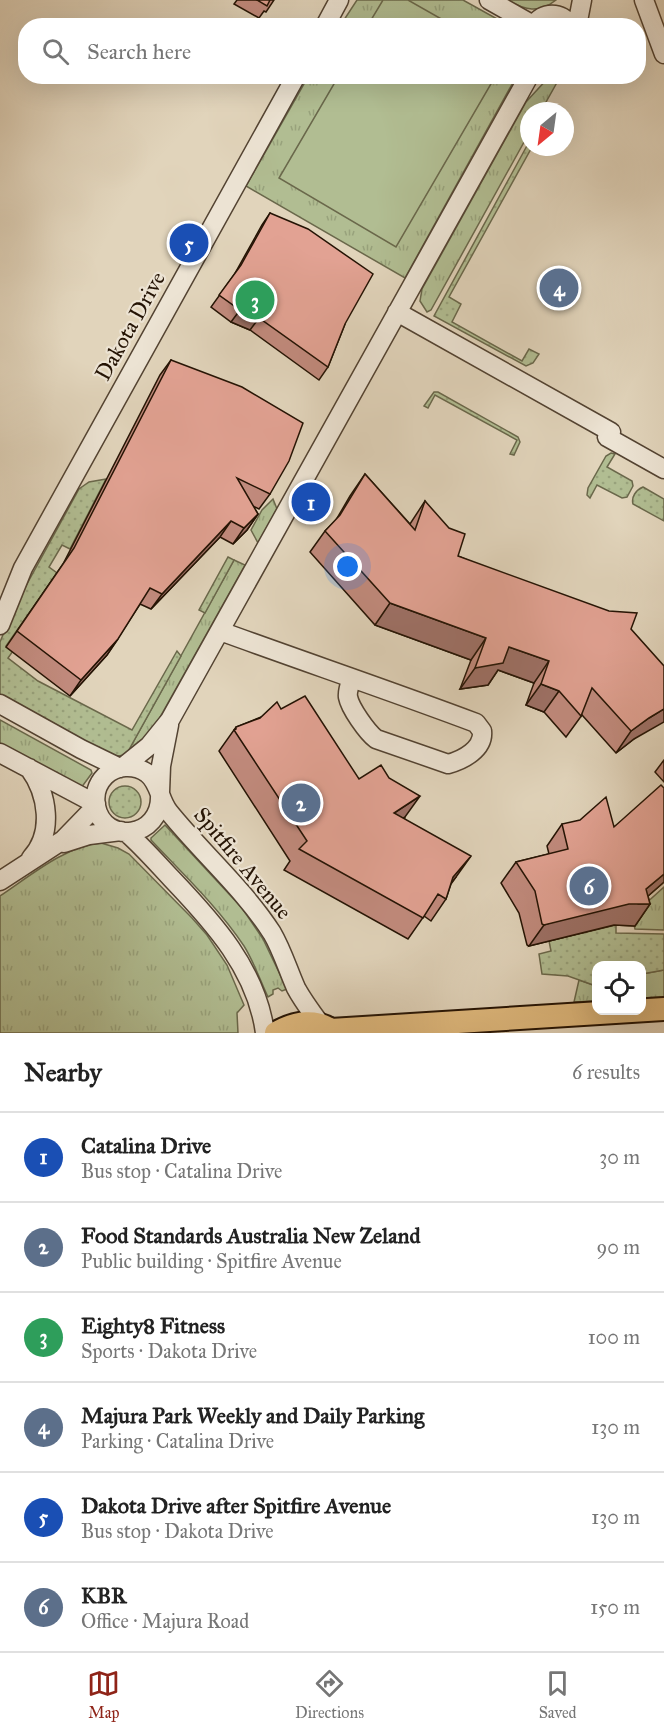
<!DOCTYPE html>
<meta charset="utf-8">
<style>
body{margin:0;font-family:"IM FELL Great Primer",serif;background:#f2f2f2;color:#222}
.controls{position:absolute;right:18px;bottom:18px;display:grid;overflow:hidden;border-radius:12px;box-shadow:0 6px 24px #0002}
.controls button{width:54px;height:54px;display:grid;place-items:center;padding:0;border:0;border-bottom:2px solid #e0e0e0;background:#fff;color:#222;font:30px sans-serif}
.compass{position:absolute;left:520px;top:102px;width:54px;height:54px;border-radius:50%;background:#fff;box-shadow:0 6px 24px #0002;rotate:209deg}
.you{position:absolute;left:348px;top:567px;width:21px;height:21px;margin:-15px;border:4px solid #fff;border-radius:50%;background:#1a73e8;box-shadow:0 0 0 9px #1a73e833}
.badge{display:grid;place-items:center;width:39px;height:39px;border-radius:50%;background:#8f2418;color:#fff;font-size:20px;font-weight:700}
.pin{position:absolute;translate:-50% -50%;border:3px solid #fff;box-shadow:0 2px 6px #0006}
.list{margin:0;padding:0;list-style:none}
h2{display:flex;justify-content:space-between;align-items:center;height:78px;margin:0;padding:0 24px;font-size:26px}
h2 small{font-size:20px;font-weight:400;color:#767676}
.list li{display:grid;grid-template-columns:39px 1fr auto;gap:18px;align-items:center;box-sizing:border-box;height:90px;padding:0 24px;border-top:2px solid #e0e0e0}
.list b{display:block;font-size:22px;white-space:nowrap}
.list p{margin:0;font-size:20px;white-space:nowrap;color:#767676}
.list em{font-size:20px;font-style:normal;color:#767676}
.icon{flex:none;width:33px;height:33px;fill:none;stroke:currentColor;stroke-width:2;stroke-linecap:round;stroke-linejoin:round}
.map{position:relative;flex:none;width:664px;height:1033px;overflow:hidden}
.search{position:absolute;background:#fff;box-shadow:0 6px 24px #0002;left:18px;right:18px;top:18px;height:66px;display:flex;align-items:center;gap:15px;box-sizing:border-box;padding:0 21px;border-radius:24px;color:#767676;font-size:22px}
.sheet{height:618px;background:#fff}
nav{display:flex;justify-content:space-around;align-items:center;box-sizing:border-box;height:84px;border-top:2px solid #e0e0e0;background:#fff;font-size:16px;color:#767676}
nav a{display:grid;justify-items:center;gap:3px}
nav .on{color:#8f2418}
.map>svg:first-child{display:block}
</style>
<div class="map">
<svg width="664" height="1033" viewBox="0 0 664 1033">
<defs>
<pattern id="grass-tufts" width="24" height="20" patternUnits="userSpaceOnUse" patternTransform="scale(1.5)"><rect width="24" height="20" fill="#b1bd92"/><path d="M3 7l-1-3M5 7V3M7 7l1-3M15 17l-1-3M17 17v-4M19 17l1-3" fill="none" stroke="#98a27c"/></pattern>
<pattern id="garden-dots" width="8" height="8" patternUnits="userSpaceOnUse" patternTransform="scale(1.5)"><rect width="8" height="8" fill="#b1bd92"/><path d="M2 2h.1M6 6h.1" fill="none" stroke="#98a27c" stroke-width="1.8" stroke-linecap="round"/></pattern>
</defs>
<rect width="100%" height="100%" fill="#e1d4bb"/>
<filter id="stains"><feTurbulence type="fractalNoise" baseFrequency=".00333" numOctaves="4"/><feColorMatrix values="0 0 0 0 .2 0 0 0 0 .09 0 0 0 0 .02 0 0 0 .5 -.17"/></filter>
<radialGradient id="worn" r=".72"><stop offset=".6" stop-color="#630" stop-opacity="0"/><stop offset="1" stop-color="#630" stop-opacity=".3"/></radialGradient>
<path fill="url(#grass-tufts)" stroke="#6a684b" stroke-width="1.5" d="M 357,0 L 463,0 L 508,25 L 340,26 Z
M 507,0 L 556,0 C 539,14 525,10 507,0 Z
M 308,77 L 516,77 L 405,278 L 246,186 Z
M 549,77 L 560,77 L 541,111 L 529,111 L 529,133 L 431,310 L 427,312 L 420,301 L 422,289 L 526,102 Z
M 273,499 L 277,509 L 258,543 L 251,530 L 262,510 Z
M 234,560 L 245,565 L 150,735 L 126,755 Z
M 0,720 L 91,770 L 92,773 L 81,788 L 0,743 Z
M 165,825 L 242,908 L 263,939 L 287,989 L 282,991 L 278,988 L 273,990 L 273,994 L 268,997 C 260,980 254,962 244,946 C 218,907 183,874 151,840 L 151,838 Z
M 101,843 L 118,848 L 129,854 L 192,918 L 207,935 L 227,965 L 244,1005 L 237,1013 L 238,1033 L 0,1033 L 0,896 C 30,876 65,846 101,843 Z
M 664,887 L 664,930 L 635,929 L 632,916 Z
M 664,970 L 664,997 L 642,998 L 642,974 Z
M 579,980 L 596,986 L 596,1001 L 574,1002 Z"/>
<path fill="url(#garden-dots)" stroke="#6a684b" stroke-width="1.5" d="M 529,142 L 529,147 L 532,147 L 449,297 L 461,304 L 452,322 L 522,361 L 529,349 L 539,354 L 533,363 L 526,366 L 434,316 Z
M 434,392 L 438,392 L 518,437 L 520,442 L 514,455 L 510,454 L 517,440 L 435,395 L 428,408 L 424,406 Z
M 611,453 L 615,454 L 607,467 L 632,481 L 633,486 L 627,497 L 622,498 L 597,485 L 590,498 L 587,495 L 588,488 L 606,456 Z
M 106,479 L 70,549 L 62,545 L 49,567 L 57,573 L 6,646 L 13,651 L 8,658 L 38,681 L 132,730 L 177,651 L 181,656 L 126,755 L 117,756 L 99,750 L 0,695 L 0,642 L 16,604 L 79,489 L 89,482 Z
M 643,487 L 664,499 L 664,521 L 633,504 C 631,497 636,490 643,487 Z
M 228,557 L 234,560 L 205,613 L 199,610 Z
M109 802a16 16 0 1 1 32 0a16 16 0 1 1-32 0Z
M 616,925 L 616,933 L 664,934 L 664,970 L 642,974 L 642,966 L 596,966 L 596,986 L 568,976 L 542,974 L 539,954 L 551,951 L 549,941 Z"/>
<path fill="#b1bd92" stroke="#6a684b" stroke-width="1.5" d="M 383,0 L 408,0 L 452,25 L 368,25 Z
M 338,77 L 495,77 L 396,247 L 279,178 Z"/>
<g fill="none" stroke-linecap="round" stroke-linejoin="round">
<defs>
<path id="minor" d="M 489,0 L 533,25
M 644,0 L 664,54
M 325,26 L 339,0
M 533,26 C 543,11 561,11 571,26
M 577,26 L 582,0
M 397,312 L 611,432 L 607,437 L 664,469
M 0,625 L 23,568 L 296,76
M 220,631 C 305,662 391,691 476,723 L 482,731 C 484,749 463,760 448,764 L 376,739 C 367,732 350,708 348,697 C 347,691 350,684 352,678
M 0,704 L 81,749 L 120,768
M 0,753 L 96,804
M 123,767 L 149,746 L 170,720 L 529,76
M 29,768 C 48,794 54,833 31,858
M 160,792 L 161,766 L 169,725
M 160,795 C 162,838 104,846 96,806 C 94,795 97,784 105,776 C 116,765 134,764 147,773 C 160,783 159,800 169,812 C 202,853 243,888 272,933 C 282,950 288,970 296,988 C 303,1001 312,1013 321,1025
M 126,832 C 142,846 156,862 171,878 C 213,922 257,970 265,1033
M 64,843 L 89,835 L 121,831
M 0,881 L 63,840 L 96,806"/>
<path id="major" d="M 331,1030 L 664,1009
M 276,1033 C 295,1022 317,1018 335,1033"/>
</defs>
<use href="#minor" stroke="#534332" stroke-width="21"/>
<use href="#major" stroke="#241304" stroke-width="26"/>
<use href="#minor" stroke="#ece3d3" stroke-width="18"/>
<use href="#major" stroke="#e0ba7e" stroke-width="22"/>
</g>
<path fill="#c28b7e" stroke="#241304" stroke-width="1.5" d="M 237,0 L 274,0 L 266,12 L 264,11 L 259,18 L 234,4 Z
M 270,213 L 345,324 L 328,367 L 319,380 L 250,330 L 231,322 L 211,307 L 234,275 L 262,225 Z
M 171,360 L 270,494 L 259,509 L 253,506 L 258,514 L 247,530 L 233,544 L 220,537 L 151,609 L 140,604 L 107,655 L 70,696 L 6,647 L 63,564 L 160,375 Z
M 365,474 L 410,524 L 425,501 L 458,556 L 631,629 L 634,739 L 616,753 L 582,715 L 566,737 L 544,712 L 526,705 L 534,683 L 498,670 L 488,685 L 460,689 L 471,660 L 375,625 L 310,552 L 325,531 L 336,520 L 350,496 Z
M 281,709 L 359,779 L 405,817 L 404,818 L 456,877 L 451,884 L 446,899 L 431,921 L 424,916 L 408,939 L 284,870 L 290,861 L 219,751 L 236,727 Z
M 664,760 L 664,782 L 655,772 Z
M 664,788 L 664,882 L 648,896 L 650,904 L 635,926 L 614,925 L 529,946 L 527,945 L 519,913 L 501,883 L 516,862 L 549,854 L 547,846 L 562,824 L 614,827 Z"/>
<path fill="#9e7167" stroke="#241304" stroke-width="1.5" d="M 240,310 L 259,318 L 250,330 L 231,322 Z
M 258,514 L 247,530 L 233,544 L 244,528 Z
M 231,521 L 220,537 L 151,609 L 162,594 Z
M 390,603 L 486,638 L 471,660 L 375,625 Z
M 118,639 L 107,655 L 70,696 L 81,680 Z
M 509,647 L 549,661 L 534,683 L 498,670 L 488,685 L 460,689 L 475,668 Z
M 541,684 L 559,691 L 544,712 L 526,705 Z
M 664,709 L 664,722 L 634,739 L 616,753 L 631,731 L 649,718 Z
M 420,796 L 405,817 L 379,834 L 394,813 Z
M 471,856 L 456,877 L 441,895 L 453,877 Z
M 664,874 L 664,882 L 639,904 L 650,904 L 635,926 L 614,925 L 529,946 L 544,925 L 646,889 Z"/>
<path fill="#e2a293" stroke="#241304" stroke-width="1.5" d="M 257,0 L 270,0 L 267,6 Z
M 270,213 L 308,229 L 373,274 L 345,324 L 328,367 L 259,318 L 240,310 L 219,295 L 241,265 Z
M 171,360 L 242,387 L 303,423 L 289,461 L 270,494 L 237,478 L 258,514 L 244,528 L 231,521 L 162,594 L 150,588 L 118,639 L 81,680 L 17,631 L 74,548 Z
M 365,474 L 415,530 L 425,501 L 449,528 L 465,534 L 458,556 L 609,611 L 637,613 L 631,629 L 664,666 L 664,709 L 649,718 L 631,731 L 592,688 L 581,716 L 559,691 L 541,684 L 549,661 L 509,647 L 503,663 L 475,668 L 486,638 L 390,603 L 325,531 L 340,515 Z
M 305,696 L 359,779 L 381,765 L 389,778 L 420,796 L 394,813 L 471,856 L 453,877 L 446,899 L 438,894 L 423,918 L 299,849 L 307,841 L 234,730 L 236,729 L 236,727 L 260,718 L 277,702 L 281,709 Z
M 661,785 L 664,788 L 664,874 L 646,889 L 650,904 L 629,904 L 544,925 L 542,924 L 535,891 L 516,862 L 568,849 L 562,824 L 580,820 L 606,797 L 614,827 Z"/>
<g text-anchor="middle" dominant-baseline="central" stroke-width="4.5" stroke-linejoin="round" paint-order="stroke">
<g font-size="22" fill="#241304" stroke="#ece3d3">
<text transform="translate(130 326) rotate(-61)">Dakota Drive</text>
<text transform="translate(243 863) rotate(50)">Spitfire Avenue</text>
</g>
</g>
<rect width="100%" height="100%" filter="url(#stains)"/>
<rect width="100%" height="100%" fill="url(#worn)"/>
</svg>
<div class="controls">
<button><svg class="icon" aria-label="locate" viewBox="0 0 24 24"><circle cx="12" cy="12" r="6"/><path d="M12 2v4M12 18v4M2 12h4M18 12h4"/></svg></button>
</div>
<svg class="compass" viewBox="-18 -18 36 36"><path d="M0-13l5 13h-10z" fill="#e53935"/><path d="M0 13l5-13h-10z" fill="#767676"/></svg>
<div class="you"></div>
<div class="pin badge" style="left:311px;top:502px;background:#1a4fb4">1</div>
<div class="pin badge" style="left:301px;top:803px;background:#5c6f8a">2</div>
<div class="pin badge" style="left:255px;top:300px;background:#2e9e5b">3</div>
<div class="pin badge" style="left:559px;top:288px;background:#5c6f8a">4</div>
<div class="pin badge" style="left:189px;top:243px;background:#1a4fb4">5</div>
<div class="pin badge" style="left:589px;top:886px;background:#5c6f8a">6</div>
<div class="search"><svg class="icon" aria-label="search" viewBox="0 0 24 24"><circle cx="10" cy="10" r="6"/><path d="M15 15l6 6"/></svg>Search here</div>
</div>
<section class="sheet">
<h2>Nearby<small>6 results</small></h2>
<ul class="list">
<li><span class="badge" style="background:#1a4fb4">1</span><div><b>Catalina Drive</b><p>Bus stop · Catalina Drive</p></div><em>30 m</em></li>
<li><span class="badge" style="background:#5c6f8a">2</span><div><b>Food Standards Australia New Zeland</b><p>Public building · Spitfire Avenue</p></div><em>90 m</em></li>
<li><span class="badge" style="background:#2e9e5b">3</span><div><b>Eighty8 Fitness</b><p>Sports · Dakota Drive</p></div><em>100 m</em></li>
<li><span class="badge" style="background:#5c6f8a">4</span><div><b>Majura Park Weekly and Daily Parking</b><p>Parking · Catalina Drive</p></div><em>130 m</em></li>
<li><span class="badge" style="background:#1a4fb4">5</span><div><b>Dakota Drive after Spitfire Avenue</b><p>Bus stop · Dakota Drive</p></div><em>130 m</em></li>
<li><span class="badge" style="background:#5c6f8a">6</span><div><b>KBR</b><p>Office · Majura Road</p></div><em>150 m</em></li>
</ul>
</section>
<nav>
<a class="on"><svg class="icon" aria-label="map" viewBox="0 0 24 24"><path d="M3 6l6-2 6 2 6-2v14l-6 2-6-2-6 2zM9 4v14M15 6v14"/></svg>Map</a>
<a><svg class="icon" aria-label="directions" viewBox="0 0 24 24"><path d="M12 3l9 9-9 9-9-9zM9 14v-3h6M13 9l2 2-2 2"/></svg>Directions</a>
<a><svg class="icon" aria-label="saved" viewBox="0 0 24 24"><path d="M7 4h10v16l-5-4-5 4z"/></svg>Saved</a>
</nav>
